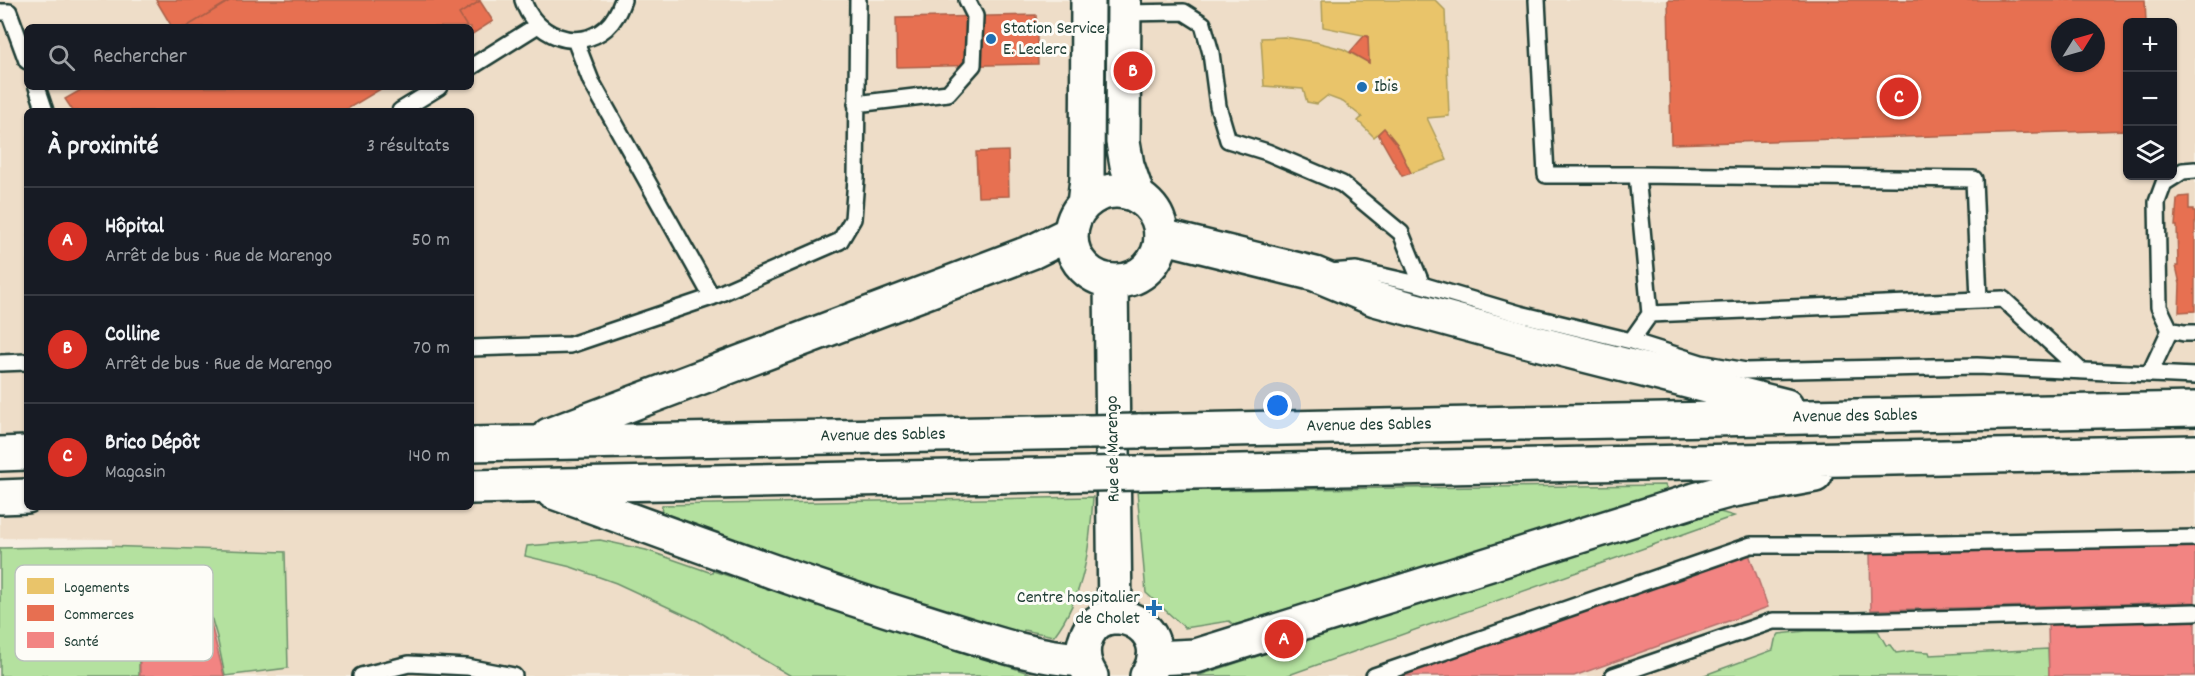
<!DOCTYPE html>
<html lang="fr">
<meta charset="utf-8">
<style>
body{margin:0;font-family:Dekko,sans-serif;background:#242831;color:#f1f3f6}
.controls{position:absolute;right:18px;top:18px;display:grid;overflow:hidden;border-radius:9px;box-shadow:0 2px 4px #0004}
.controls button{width:54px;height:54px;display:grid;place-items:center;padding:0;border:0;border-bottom:2px solid #363941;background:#171b24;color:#f1f3f6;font:30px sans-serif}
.compass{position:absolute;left:2051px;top:18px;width:54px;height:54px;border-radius:50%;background:#171b24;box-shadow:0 2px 4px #0004;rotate:53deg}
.you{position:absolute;left:1278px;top:406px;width:21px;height:21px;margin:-15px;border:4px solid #fff;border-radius:50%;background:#1a73e8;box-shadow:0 0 0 9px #1a73e833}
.badge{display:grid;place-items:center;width:39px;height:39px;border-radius:50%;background:#d93025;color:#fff;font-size:20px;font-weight:700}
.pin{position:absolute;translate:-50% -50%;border:3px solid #fff;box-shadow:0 2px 6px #0006}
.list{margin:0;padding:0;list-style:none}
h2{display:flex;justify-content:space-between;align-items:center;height:78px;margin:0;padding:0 24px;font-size:26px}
h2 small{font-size:20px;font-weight:400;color:#9ea1a6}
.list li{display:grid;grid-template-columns:39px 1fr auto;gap:18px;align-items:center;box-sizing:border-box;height:108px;padding:0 24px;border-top:2px solid #363941}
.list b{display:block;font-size:22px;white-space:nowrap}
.list p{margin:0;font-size:20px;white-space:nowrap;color:#9ea1a6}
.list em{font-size:20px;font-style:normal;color:#9ea1a6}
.icon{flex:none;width:33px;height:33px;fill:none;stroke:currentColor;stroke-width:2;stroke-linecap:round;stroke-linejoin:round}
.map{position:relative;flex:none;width:2195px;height:676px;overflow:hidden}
.search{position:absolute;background:#171b24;box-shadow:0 2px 4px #0004;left:24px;top:24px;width:450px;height:66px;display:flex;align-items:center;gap:15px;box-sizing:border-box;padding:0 21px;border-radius:9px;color:#9ea1a6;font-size:22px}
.panel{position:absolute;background:#171b24;box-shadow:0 2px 4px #0004;left:24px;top:108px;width:450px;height:402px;border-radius:9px}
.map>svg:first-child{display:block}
</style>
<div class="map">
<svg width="2195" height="676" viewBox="0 0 2195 676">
<rect width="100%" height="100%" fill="#f6eee2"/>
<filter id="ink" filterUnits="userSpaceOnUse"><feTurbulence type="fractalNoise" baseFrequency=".0167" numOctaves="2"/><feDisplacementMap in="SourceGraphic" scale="12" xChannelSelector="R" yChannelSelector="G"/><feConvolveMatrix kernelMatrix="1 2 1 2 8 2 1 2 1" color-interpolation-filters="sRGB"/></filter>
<g filter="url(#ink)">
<path fill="#eeddc8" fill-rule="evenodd" d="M 0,0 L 2195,0 L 2195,676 L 114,676 L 112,539 L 0,538 ZM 2128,22 L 2172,22 L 2172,176 L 2128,176 ZM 27,27 L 471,27 L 471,87 L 27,87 ZM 2060,27 L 2096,27 L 2096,63 L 2060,63 ZM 27,111 L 471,111 L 471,507 L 27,507 Z"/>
<path fill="#b4e19f" stroke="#6a8f6a" stroke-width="1.5" d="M 1665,485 L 1668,493 L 1234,625 L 1229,621 L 1185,628 L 1146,593 L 1137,491 Z
M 1093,497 C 1090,546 1085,595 1054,636 L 1024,630 L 1021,638 L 661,516 L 662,505 Z
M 1706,508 L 1734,516 L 1286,676 L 1197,676 Z
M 600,540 L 646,550 L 712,573 L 713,571 L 1038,676 L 791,676 L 698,621 L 616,583 L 571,567 L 525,556 L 527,546 Z
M 103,546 L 285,552 L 288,668 L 225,676 L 217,637 L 201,582 L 136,604 L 139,612 L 139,676 L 0,676 L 0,548 Z
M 1806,631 L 1878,631 L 1886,645 L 1890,645 L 1896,653 L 1911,651 L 1929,652 L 1930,655 L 2048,649 L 2049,676 L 1702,676 L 1773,650 L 1775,640 L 1779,634 Z"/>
<path fill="#e9c46a" stroke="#ac9c5a" stroke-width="1.5" d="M 1322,0 L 1435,0 L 1445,10 L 1449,116 L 1427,118 L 1447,160 L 1411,173 L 1397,144 L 1384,128 L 1374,137 L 1358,121 L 1362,117 L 1343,102 L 1327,96 L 1317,104 L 1307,102 L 1303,89 L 1264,86 L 1261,38 L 1284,37 L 1316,42 L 1343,49 L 1369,63 L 1368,36 L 1323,27 Z"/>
<path fill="#e76f51" stroke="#ab6048" stroke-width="1.5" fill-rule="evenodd" d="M 156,0 L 231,0 L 186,27 L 172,27 Z
M 231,0 L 480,0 L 480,1 L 459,14 L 467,27 L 186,27 Z
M 1668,0 L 2145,0 L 2146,22 L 2128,22 L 2128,130 L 1671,144 ZM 2060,27 L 2096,27 L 2096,63 L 2060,63 Z
M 480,1 L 493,21 L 471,35 L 471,27 L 467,27 L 459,14 Z
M 1036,15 L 1038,64 L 897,67 L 896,18 Z
M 1364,36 L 1368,36 L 1369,63 L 1350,52 Z
M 86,87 L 384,87 L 344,111 L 73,111 L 65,99 Z
M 1384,128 L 1397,144 L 1411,173 L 1402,176 L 1378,134 Z
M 1008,151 L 1009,196 L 978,197 L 976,152 Z
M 2189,196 L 2189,209 L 2193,209 L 2193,211 L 2195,211 L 2195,311 L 2179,312 L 2180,284 L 2176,266 L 2178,266 L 2177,226 L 2175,226 L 2177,200 L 2180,197 Z"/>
<path fill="#f28482" stroke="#b36f6b" stroke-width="1.5" d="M 2195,546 L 2195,602 L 1871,610 L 1870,553 Z
M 1749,554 L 1768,607 L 1574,676 L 1403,676 Z
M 201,584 L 224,676 L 140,676 L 139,612 L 136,604 L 169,594 L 169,604 L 177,604 L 177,591 Z
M 2195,621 L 2195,676 L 2049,676 L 2048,624 Z"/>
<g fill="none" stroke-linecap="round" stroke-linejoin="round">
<defs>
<path id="lane" d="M 523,0 C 533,35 577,53 606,28 C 615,20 619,11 623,0
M 1537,0 L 1546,175 L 1637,175 L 1650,314
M 0,12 L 9,12 L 27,61
M 1124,13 L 1184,12 L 1203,24 L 1211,53 L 1218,106 L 1228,140 L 1267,152 L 1342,184 L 1401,233 L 1422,285
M 575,40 L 591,81 L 712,297
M 471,67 L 538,25
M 37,87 L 45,111
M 856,104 L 948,93 L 973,65 L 975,16 L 967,0
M 400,111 L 439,87
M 2195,170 L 2183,171 L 2164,183 L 2157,202 L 2159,307 L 2170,330 L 2184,333 L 2195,333
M 1637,175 L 1974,179 L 1979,300
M 1330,272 L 1356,270 L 1422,285 L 1520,314 L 1631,341 L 1701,363 L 1746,371 L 1977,366 L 2195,376
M 1631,341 L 1650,314 L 2003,299 L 2080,370
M 471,348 L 570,345 L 712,297 L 840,241 L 853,219 L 856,179 L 858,0
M 0,363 L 27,362
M 2150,373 L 2170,330
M 361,676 L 409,664 L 467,667 L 514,676
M 1374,676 L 1751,545 L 1842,545 L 2195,538
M 1613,676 L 1773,621 L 1855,621 L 2195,612"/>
<path id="secondary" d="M 1124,0 L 1123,142 L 1127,165 L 1138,197
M1071 236a45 45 0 1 1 90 0a45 45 0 1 1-90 0Z
M 1084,204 L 1087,179 L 1088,0
M 1111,281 L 1115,617
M 1091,676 C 1084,665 1081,654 1085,641 C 1100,591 1179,626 1147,676"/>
<path id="primary" d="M 1161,236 L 1315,274 L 1375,299 L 1525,340 L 1786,406
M 1138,431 L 2195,409
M 549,435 L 1034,251 L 1071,233
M 471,444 L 1089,432
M 0,454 L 27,453
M 1139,473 L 2195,452
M 471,487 L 1091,474
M 553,492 C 675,536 796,582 920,620 C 973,636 1027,657 1083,660
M 0,497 L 27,496
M 1154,658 L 1196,656 L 1695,500 L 1728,491 L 1815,475"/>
</defs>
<use href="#lane" stroke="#1f3d34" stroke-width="20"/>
<use href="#secondary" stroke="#1f3d34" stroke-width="38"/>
<use href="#primary" stroke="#1f3d34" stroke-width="38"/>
<use href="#lane" stroke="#fdfcf7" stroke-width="15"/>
<use href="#secondary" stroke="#fdfcf7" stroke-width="33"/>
<use href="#primary" stroke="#fdfcf7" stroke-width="33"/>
<defs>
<path id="primary-bridge" d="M 1089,432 L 1138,431
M 1091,474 L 1139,473"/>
</defs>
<use href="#primary-bridge" stroke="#1f3d34" stroke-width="38" stroke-linecap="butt"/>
<use href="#primary-bridge" stroke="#fdfcf7" stroke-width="33"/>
</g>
</g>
<g fill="#1f6fb2" stroke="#fdfcf7" stroke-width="2">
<circle cx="991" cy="39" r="6"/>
<circle cx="1362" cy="87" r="6"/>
<path d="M1151 599h6v6h6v6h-6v6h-6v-6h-6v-6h6z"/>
</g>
<g text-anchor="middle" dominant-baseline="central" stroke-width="6" stroke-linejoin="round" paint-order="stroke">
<g font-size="18" fill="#1f3d34" stroke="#fdfcf7" text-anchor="start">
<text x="1003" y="29">Station Service<tspan x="1003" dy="21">E. Leclerc</tspan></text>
<text x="1374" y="87">Ibis</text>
<text x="1140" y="598" text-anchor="end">Centre hospitalier<tspan x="1140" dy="21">de Cholet</tspan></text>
</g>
<g font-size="18" fill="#1f3d34" stroke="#fdfcf7">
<text transform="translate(1855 417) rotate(-1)">Avenue des Sables</text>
<text transform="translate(1369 426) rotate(-1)">Avenue des Sables</text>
<text transform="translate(883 436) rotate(-1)">Avenue des Sables</text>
<text transform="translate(1114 449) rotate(-91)">Rue de Marengo</text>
</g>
</g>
<rect x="15" y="565" width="198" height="96" rx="9" fill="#fdfcf7" stroke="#bac3bc" stroke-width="1.5"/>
<rect x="27" y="578" width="27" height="16" fill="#e9c46a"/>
<rect x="27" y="605" width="27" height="16" fill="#e76f51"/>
<rect x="27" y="632" width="27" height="16" fill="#f28482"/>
<g font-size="16" fill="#1f3d34">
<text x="64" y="592">Logements</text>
<text x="64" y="619">Commerces</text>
<text x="64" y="646">Santé</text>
</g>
</svg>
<div class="controls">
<button>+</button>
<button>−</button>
<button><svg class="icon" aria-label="layers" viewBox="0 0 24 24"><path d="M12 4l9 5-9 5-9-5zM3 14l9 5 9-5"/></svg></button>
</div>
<svg class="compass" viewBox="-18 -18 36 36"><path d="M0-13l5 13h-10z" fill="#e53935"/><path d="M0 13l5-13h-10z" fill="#9ea1a6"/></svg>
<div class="you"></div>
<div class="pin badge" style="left:1284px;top:639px">A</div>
<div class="pin badge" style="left:1133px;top:71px">B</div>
<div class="pin badge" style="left:1899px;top:97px">C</div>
<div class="search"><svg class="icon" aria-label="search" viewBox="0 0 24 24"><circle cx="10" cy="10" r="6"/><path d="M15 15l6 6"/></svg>Rechercher</div>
<section class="panel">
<h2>À proximité<small>3 résultats</small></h2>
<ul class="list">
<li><span class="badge">A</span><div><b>Hôpital</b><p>Arrêt de bus · Rue de Marengo</p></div><em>50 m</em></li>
<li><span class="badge">B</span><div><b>Colline</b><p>Arrêt de bus · Rue de Marengo</p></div><em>70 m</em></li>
<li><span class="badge">C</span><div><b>Brico Dépôt</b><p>Magasin</p></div><em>140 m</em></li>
</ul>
</section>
</div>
